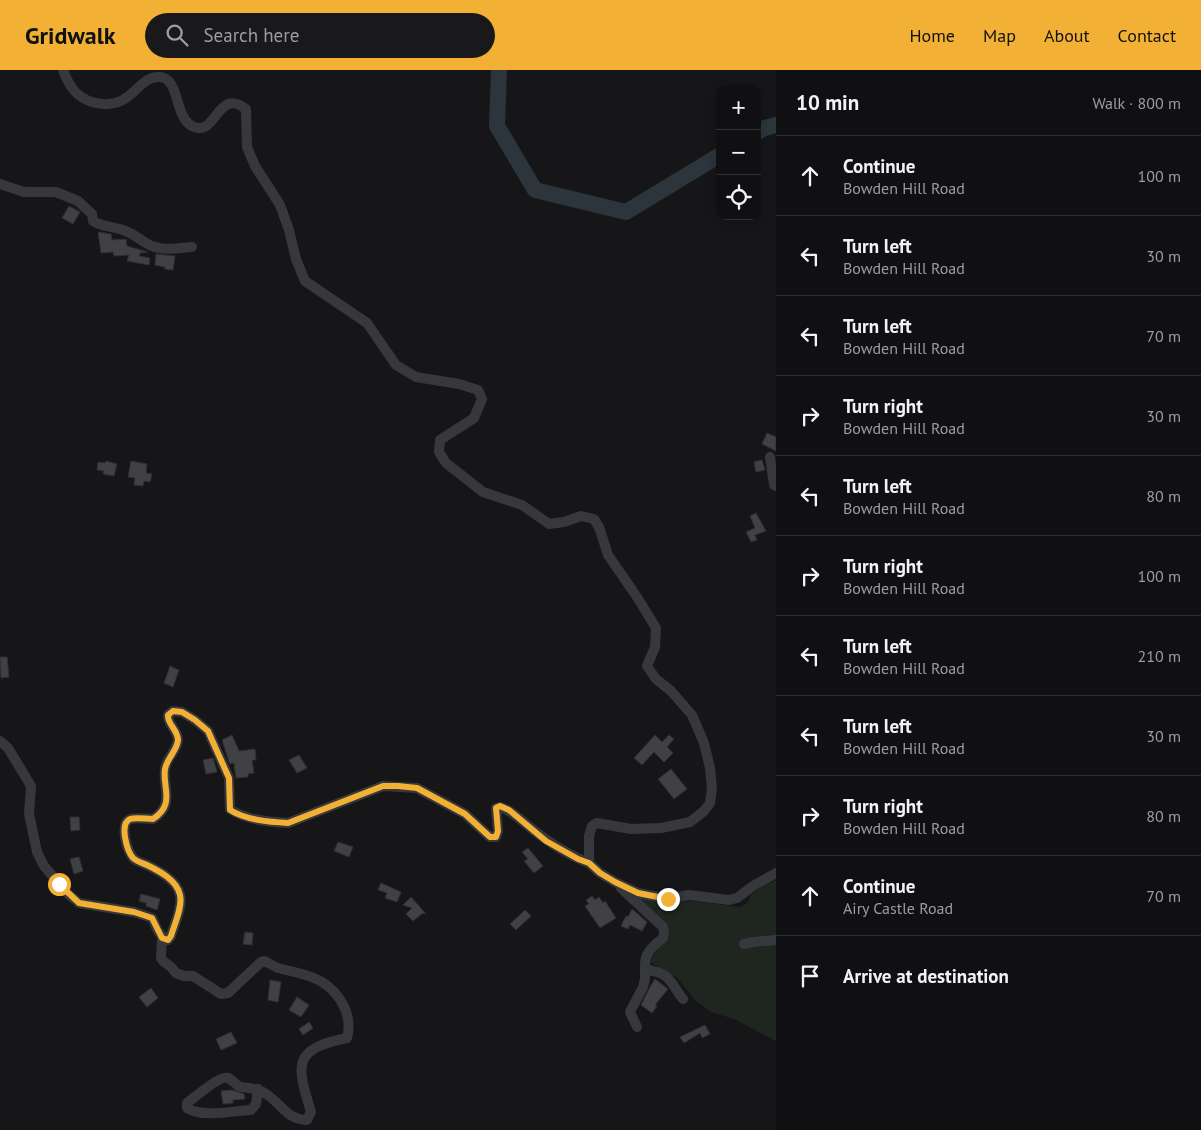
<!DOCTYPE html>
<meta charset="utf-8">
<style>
body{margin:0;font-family:"PT Sans",sans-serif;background:#19191b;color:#f1f3f6}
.controls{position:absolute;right:15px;top:15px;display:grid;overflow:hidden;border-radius:10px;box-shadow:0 2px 8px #0003}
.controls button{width:45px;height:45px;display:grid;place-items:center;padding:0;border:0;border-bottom:1px solid #303032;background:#101012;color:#f1f3f6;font:25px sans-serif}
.stop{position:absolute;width:15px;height:15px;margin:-11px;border:4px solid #f2b134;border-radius:50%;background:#fff}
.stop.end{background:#f2b134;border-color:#fff;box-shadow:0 1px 5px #0008}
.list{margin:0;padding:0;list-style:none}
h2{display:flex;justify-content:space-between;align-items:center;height:65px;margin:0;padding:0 20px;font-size:21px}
h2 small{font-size:16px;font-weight:400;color:#9c9d9f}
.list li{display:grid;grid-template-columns:32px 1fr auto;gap:15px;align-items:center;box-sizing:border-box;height:80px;padding:0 20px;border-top:1px solid #303032}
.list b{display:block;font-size:19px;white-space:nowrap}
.list p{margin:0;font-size:16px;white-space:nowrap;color:#9c9d9f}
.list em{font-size:16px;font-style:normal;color:#9c9d9f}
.icon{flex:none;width:28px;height:28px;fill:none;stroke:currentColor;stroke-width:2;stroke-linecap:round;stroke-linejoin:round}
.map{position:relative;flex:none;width:776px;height:1060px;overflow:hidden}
header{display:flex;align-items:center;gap:30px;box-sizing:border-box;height:70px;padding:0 25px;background:#f2b134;color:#111}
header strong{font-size:24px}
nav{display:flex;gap:28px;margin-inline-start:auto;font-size:18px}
.search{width:350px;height:45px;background:#19191b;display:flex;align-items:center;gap:12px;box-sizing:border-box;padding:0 18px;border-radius:28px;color:#9c9d9f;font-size:19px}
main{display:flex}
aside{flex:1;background:#101012}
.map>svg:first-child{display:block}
</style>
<header>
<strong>Gridwalk</strong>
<div class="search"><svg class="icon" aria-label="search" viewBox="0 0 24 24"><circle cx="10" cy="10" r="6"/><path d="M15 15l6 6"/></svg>Search here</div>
<nav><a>Home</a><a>Map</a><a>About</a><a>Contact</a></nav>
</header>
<main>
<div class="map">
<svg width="776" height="1060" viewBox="0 0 776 1060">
<rect width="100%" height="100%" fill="#161618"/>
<path fill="#1e261f" d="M 776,810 L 776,971 L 734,949 L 711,942 L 695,930 L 677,908 L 650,892 C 654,882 663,875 668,865 L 632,824 L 674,833 L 692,831 L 740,837 L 747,833 L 751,825 L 760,818 Z"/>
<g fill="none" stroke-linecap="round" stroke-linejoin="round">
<path stroke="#2c353c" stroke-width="16" d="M 499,0 L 497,56 L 535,120 L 626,142 L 720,85
M 757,62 L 765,58 L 776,55"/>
</g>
<path fill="#404145" stroke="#303034" d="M 69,136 L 80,142 L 73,154 L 62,148 Z
M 98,162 L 111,164 L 112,170 L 126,169 L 127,176 L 148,182 L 140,183 L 139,186 L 150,188 L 149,195 L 127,191 L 129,185 L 114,186 L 113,182 L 101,183 Z
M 156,184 L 175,186 L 173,200 L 165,199 L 165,197 L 155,195 Z
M 767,363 L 776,367 L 776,381 L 762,374 Z
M 762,390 L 765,400 L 756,402 L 754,392 Z
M 106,391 L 117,394 L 114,406 L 103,404 L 104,401 L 97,400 L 98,392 L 105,393 Z
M 131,391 L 147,394 L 146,403 L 152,404 L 150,412 L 144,411 L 143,416 L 134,415 L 135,408 L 128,407 Z
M 756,443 L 766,461 L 755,465 L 757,470 L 751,472 L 746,462 L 755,458 L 750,446 Z
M 0,587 L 7,587 L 9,607 L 1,608 Z
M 170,596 L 179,600 L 173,617 L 164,613 Z
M 232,665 L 239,681 L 255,679 L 256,690 L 252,690 L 254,703 L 248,704 L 248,707 L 236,708 L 234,693 L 230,694 L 229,692 L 222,670 Z
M 655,665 L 662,672 L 669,665 L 674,669 L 667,677 L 673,683 L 664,692 L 654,682 L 642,695 L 634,688 Z
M 299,685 L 307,698 L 297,703 L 289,690 Z
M 213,688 L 217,702 L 206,704 L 203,690 Z
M 671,699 L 687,719 L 674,729 L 658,709 Z
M 70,747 L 79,747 L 80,760 L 71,761 Z
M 338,772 L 353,777 L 349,787 L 334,781 Z
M 528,778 L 543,796 L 534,803 L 524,791 L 528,789 L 522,782 Z
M 79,787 L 83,801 L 74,804 L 70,789 Z
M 381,813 L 401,822 L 397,832 L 385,828 L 387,823 L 378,820 Z
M 141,824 L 160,829 L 157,840 L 146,836 L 146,833 L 139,831 Z
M 592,826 L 595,830 L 599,827 L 603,833 L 605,831 L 616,848 L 600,858 L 585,836 L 589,834 L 586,830 Z
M 411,827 L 426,844 L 423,843 L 413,851 L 406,844 L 412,838 L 403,835 Z
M 632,839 L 647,852 L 642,861 L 630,855 L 628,859 L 621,856 L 626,846 L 628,847 Z
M 525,840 L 531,846 L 516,860 L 510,854 Z
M 245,862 L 253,863 L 252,875 L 243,874 Z
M 655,909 L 668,919 L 655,935 L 657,936 L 652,943 L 641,935 L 651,915 Z
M 270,910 L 281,912 L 278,932 L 268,930 Z
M 151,918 L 158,928 L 147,937 L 139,927 Z
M 297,927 L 309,935 L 301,947 L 289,940 Z
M 309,952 L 313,958 L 303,965 L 299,959 Z
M 705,955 L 710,964 L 702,968 L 700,963 L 684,973 L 680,967 Z
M 231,962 L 237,973 L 221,980 L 216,969 Z
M 232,1020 L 244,1024 L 245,1029 L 233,1030 L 233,1033 L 223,1034 L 221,1021 Z"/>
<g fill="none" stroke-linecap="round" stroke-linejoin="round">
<path stroke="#37383d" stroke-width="10" d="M 63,0 C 69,16 76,27 92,32 C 132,44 136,5 160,7 C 181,9 173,48 194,57 C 217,66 217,17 246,39 L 247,77 L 255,96 L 280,135 L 289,160 L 296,189 L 305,211 L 367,253 L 396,295 L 416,307 L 459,314 L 478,320 L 482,329 L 474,348 L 440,370 L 439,382 L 446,393 L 483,422 L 522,435 L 549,454 L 564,452 L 581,446 L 594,449 L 599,457 L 608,485 L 637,527 L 656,558 L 655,577 L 647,596 L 656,609 L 671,621 L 692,645 L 704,673 L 710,698 L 712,719 L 710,733 L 704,741 L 690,752 L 661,758 L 631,759 L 597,753 L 592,756 L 589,766 L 589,793 L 600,803 L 615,812 L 638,823 L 668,829 L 689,825 L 729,830 L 737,828 L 753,816 L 776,803
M 0,114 L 24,122 L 56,122 L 78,131 L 92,144 L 93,151 C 102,157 112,156 123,160 C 134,164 136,167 146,173 C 160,182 177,178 192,177
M 770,387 L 774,415 L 776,416
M 0,671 L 8,678 L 31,716 L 29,744 L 37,782 L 44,796 L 67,823 L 79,833 L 134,842 L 152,848 C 156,856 158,866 168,870 L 171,866 C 174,855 183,837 180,825 C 177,810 159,801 147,795 C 142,793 136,791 133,788 C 127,780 119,754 130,749 C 136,747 146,749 153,749 C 176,734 162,717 165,699 C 166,688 177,681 178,670 C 178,660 167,654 168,645 L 173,641 L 182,642 L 195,650 L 208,661 L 229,708 L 230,739 C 246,750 269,752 288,753 L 383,716 L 417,718 L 465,744 L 490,767 L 496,767 L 498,761 L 496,738 L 500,737 C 513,741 522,751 532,759 C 550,773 568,785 589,793
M 621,818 L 663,857 L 664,862 L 663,868 C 653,876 644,883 645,897 C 650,902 658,901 664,905 C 673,911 676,921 683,929
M 162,868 L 161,888 L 163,891 L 171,897 L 176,903 L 184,906 L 193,906 L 221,924 L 228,923 L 261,892 L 264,891 C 269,893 273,896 278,898 C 293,902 309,904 322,912 C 341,924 353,946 347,968 C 291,979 297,996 311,1042 L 307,1050 C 286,1050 281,1032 263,1022 C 255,1018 249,1018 241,1017 C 236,1016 233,1010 228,1008 C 220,1005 194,1028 187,1033 L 187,1038 C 202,1048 233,1041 251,1040 L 256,1034 L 258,1019
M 744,874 L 753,872 L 776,870
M 637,957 L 630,942 L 643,917 L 645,909 L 645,897"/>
</g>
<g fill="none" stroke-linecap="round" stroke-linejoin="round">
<path stroke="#f2b134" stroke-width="6" d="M 59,814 L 79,833 L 134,842 L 152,848 L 162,868 L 168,870 L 171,866 C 174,855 183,837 180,825 C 177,810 159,801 147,795 C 142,793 136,791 133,788 C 127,781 119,754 130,749 C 136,747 146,749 153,749 C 176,734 162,717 165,699 C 167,688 177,681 178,670 C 178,660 167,654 168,645 L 173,641 L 182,642 L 195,650 L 208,661 L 229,708 L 230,740 C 246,750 269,752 288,753 L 383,716 L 398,716 L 417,718 L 465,744 L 490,767 L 496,767 L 498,761 L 496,738 L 500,736 L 509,740 L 546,771 L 578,789 L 589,793 L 600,803 L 615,812 L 638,823 L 668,829"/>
</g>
</svg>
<div class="controls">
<button>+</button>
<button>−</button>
<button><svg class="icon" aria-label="locate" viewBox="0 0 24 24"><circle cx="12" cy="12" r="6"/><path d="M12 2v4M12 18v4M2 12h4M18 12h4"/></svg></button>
</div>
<div class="stop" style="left:59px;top:814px"></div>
<div class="stop end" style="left:668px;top:829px"></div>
</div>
<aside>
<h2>10 min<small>Walk · 800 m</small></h2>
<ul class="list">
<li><svg class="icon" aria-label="ahead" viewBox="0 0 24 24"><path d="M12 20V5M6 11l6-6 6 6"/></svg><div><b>Continue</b><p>Bowden Hill Road</p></div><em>100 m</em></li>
<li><svg class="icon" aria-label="left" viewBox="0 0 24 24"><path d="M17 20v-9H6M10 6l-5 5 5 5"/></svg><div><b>Turn left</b><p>Bowden Hill Road</p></div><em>30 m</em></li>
<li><svg class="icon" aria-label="left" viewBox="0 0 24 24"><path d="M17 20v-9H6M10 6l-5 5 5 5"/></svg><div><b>Turn left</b><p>Bowden Hill Road</p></div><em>70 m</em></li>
<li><svg class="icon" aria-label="right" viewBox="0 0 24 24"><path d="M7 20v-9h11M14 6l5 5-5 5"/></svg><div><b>Turn right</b><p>Bowden Hill Road</p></div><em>30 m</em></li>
<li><svg class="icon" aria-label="left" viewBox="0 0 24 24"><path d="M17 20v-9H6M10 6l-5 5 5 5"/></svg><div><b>Turn left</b><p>Bowden Hill Road</p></div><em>80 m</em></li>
<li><svg class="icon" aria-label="right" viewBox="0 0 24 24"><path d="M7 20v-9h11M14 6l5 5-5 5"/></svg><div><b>Turn right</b><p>Bowden Hill Road</p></div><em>100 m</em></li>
<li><svg class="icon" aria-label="left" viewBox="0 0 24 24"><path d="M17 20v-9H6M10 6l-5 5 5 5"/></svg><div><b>Turn left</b><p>Bowden Hill Road</p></div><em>210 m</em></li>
<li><svg class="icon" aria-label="left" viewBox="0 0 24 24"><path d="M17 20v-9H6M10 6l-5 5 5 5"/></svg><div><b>Turn left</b><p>Bowden Hill Road</p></div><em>30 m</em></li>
<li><svg class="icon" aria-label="right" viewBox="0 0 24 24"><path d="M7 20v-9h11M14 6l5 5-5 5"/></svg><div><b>Turn right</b><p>Bowden Hill Road</p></div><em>80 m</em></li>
<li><svg class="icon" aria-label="ahead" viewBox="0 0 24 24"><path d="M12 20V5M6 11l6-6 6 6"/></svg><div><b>Continue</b><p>Airy Castle Road</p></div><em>70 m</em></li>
<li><svg class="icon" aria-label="arrive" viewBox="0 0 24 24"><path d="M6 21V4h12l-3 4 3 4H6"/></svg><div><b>Arrive at destination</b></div></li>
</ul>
</aside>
</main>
